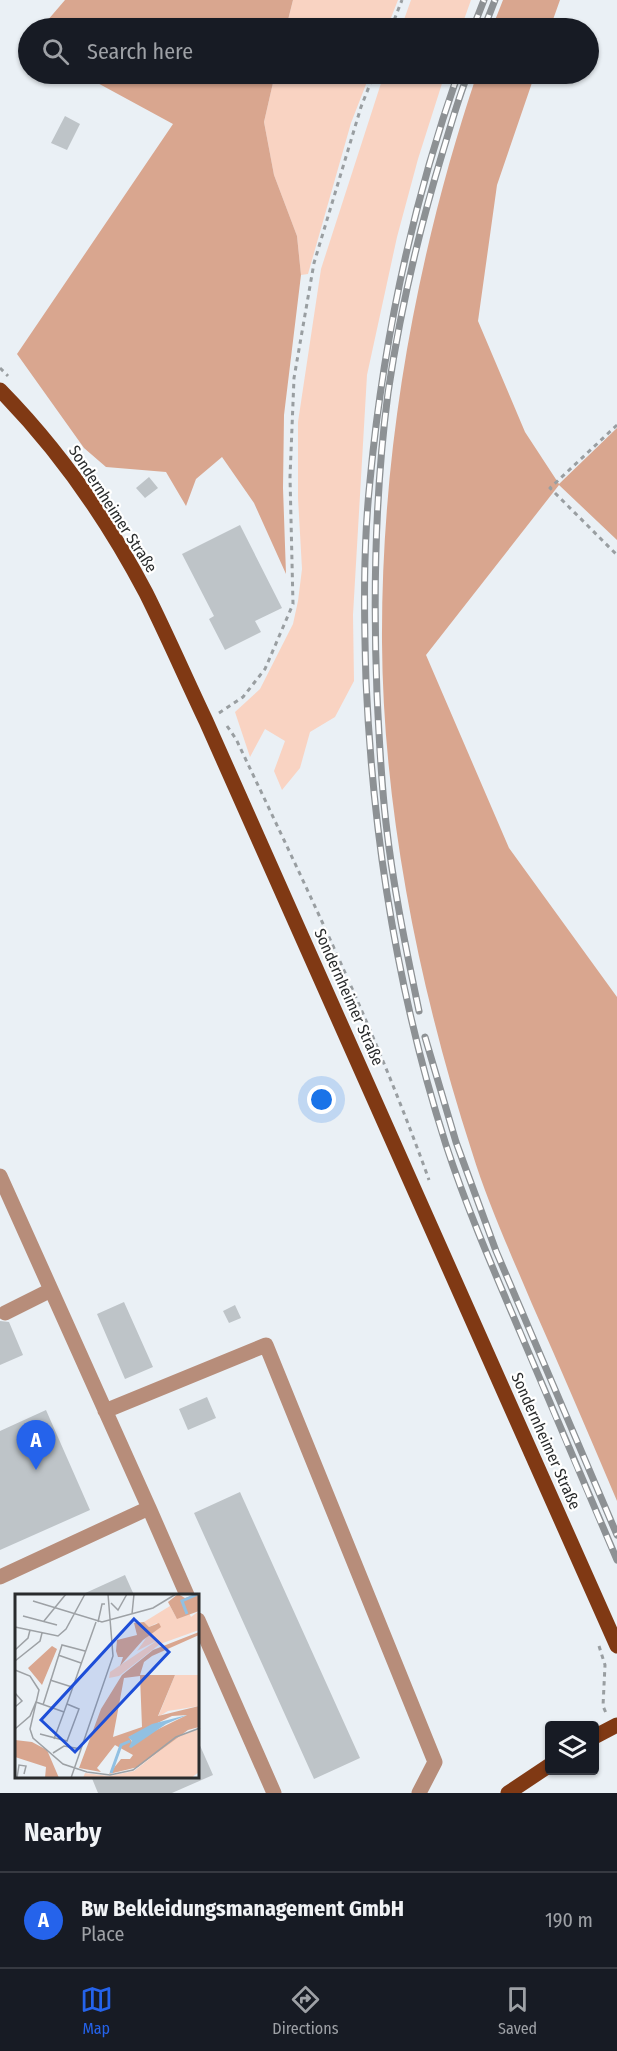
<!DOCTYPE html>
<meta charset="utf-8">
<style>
body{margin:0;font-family:"Fira Sans Condensed",sans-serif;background:#242831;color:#f1f3f6}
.controls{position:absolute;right:18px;bottom:18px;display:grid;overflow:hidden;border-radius:6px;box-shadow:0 2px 4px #0004}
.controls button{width:54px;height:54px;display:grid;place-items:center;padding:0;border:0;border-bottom:2px solid #363941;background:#171b24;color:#f1f3f6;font:30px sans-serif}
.you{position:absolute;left:322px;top:1100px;width:21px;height:21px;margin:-15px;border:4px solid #fff;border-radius:50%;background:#1a73e8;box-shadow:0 0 0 9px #1a73e833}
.badge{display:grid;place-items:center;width:39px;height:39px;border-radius:50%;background:#2563eb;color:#fff;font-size:20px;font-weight:700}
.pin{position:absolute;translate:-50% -50px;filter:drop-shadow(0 2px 3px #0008)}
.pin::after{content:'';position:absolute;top:32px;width:21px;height:18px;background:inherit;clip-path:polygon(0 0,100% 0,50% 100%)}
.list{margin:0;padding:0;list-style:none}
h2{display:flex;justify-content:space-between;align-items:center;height:78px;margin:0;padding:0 24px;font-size:26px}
h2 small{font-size:20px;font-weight:400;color:#9ea1a6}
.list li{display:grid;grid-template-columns:39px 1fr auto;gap:18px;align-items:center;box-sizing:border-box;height:96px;padding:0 24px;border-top:2px solid #363941}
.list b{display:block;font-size:22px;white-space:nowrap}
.list p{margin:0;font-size:20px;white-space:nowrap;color:#9ea1a6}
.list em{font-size:20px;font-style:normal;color:#9ea1a6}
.icon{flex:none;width:33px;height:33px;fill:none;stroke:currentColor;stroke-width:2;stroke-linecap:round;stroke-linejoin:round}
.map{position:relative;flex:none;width:617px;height:1793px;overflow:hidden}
.search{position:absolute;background:#171b24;box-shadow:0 2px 4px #0004;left:18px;right:18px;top:18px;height:66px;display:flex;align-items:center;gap:15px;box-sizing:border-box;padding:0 21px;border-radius:33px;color:#9ea1a6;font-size:22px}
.sheet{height:174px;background:#171b24}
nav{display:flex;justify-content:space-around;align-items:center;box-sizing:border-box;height:84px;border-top:2px solid #363941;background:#171b24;font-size:16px;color:#9ea1a6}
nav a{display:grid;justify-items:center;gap:3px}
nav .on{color:#2563eb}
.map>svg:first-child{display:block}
</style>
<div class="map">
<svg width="617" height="1793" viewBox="0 0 617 1793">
<rect width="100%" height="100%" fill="#eaf0f5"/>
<path fill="#f9d3c2" d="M 293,0 L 398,0 L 387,28 L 286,28 Z
M 411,0 L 471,0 L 461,28 L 401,28 Z
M 275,74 L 370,74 L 351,123 L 308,274 L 301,275 L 297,236 L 274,175 L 264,122 Z
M 384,74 L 445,74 L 418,159 L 397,237 L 367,375 L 353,615 L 354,681 L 335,717 L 310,732 L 300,768 L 282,790 L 274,771 L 285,741 L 265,729 L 250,757 L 235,712 L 260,689 L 293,624 L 298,601 L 302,569 L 298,498 L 298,422 L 321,269 Z"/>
<path fill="#d9a68f" d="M 65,0 L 293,0 L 286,28 L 41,28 Z
M 503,0 L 560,0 L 550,28 L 492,28 Z
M 81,74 L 275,74 L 264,122 L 274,175 L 297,236 L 301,275 L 284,415 L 283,488 L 286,574 L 254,503 L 222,457 L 196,479 L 186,506 L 166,472 L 106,467 L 84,448 L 17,354 L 173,124 Z
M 477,74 L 535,74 L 497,185 L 478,321 L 525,432 L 559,484 L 617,428 L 617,540 L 559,485 L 426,655 L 509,848 L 617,997 L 617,1501 C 589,1435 561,1369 532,1304 C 511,1254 488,1204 472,1152 C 420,992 383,811 382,642 C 381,450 416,255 477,74 Z"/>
<path fill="#bec4c8" d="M 65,116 L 80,124 L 67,150 L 51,143 Z
M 149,477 L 158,488 L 145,498 L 136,488 Z
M 240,525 L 282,608 L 255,621 L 261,632 L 225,650 L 209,619 L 214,616 L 182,554 Z
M 124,1302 L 153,1367 L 125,1379 L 97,1314 Z
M 235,1305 L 241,1318 L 229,1323 L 223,1311 Z
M 0,1321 L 9,1322 L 23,1355 L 0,1365 Z
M 207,1397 L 216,1418 L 188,1430 L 179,1409 Z
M 46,1410 L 90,1510 L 0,1550 L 0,1431 Z
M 240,1492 L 360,1758 L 314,1779 L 194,1513 Z
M 125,1575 L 134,1595 L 81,1595 Z
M 198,1741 L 213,1775 L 172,1793 L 98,1793 L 91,1776 L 198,1776 Z"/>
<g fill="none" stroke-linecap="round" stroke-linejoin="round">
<path stroke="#999ea1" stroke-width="3" stroke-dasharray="4.5 4.5" stroke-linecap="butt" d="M 391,28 L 402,0
M 0,368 L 8,376
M 617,425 L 550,488 L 617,555
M 219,713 L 243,697 L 265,669 L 293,604 L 290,477 L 294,378 L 314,263 L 361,107 L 374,74
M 227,726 L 236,739 C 305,884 375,1029 429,1180
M 599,1646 L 605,1665 L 603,1706 L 606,1713"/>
<path stroke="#b78d7a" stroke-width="15" d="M 0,1176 L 149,1508
M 5,1313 L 51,1290
M 105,1411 L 266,1345 L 435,1762 L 419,1793
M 0,1577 L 149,1508 L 187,1595
M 198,1620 L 274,1793"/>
<path stroke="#803914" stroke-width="15" d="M 0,390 C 58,449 107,519 146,593 C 167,635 186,679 206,721 L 617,1646
M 594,1737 L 617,1725
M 508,1793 L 550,1765"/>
<defs>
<path id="rail" d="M 473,28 L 484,0
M 484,28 L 495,0
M 458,74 C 412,205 383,342 370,481 C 363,547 364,615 366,681 C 373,838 398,995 446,1145 C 467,1209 494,1271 520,1332 C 552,1408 584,1484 617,1560
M 419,1011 C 406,949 393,886 386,823 C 381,780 379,737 377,694 C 373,594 375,493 388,393 C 400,311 419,230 443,151 C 451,125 458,99 468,74
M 425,1037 L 456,1142 L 496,1251 L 617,1535"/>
</defs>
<use href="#rail" stroke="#8d9194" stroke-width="7"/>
<use href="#rail" stroke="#fff" stroke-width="4.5" stroke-dasharray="14" stroke-linecap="butt"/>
</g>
<g text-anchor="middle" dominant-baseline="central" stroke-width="4.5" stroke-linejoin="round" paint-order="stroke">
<g font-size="16" fill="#292b2c" stroke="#fff">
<text transform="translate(113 509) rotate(57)">Sondernheimer Straße</text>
<text transform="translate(349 997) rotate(66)">Sondernheimer Straße</text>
<text transform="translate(546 1441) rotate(66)">Sondernheimer Straße</text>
</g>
</g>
<g transform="translate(15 1594)">
<rect width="184" height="184" fill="#eaf0f5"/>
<path d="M 155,12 L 161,23 L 174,19 L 176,23 L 184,17 L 184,36 L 145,50 L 104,82 L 94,84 L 95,78 L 143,46 L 122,57 L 142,29 L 134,33 L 129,28 ZM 160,81 L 184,81 L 184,112 L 153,117 L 143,123 ZM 184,135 L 184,178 L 176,184 L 68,184 L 70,179 L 94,182 L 119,177 L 164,142 Z" fill="#f9d3c2"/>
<path d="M 163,0 L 170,4 L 184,0 L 184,17 L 162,25 L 153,8 ZM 129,28 L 134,33 L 144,29 L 146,33 L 128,46 L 105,72 L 108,63 L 103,63 L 101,57 L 102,46 L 122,41 L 119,29 ZM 184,38 L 184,41 L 137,62 L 129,68 L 125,81 L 160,81 L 143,122 L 184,112 L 184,133 L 173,136 L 123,173 L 94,180 L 106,165 L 115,165 L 118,161 L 100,151 L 82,174 L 86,178 L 64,174 L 86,115 L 107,81 L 138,56 ZM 125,82 L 127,133 L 98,143 L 109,84 ZM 172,121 L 117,148 L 114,143 L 157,122 ZM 37,52 L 42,55 L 27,91 L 13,74 ZM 0,146 L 17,148 L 32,156 L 44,184 L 30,184 L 31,173 L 0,163 Z" fill="#d9a68f" fill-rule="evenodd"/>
<path d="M 172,121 L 151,130 L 116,154 L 114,153 L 117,147 L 113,143 L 137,130 Z" fill="#91c0e2"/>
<path fill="none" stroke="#91c0e2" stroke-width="3" d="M 172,20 L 167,7 L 183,0M 96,179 L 106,151 L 115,147"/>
<path fill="none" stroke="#9da1a5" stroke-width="1.5" d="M 18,7 L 87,28 L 138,14 L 161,0M 96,9 L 103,16 L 112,0M 117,20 L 119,0M 8,22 L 42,31M 29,27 L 51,0M 83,28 L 87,10 L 90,10M 0,33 L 43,42 L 51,35 L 70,0M 0,56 L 13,44 L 15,36M 43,61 L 66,69M 0,67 L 25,47 L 27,39M 0,76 L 15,82 L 24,96 L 15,135 L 18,144 L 48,170 L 72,178 L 95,181 L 118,176 L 161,143 L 185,134M 35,86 L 57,93M 0,99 L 7,107 L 0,113M 28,111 L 47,51 L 70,57M 49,118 L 81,28M 0,135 L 15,122 L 21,108 L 49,118 L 39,145M 25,140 L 52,147 L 64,115 L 52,110M 38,159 L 49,152 L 66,155M 2,184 L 4,171 L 11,172 L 9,180M 56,184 L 98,62 L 93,0"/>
<path fill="#1d4ed8" fill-opacity="0.15" stroke="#1d4ed8" stroke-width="3" d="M 119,25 L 154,58 L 60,158 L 26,126 Z"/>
<rect width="184" height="184" fill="none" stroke="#292b2c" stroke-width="3"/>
</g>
</svg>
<div class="controls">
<button><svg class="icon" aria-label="layers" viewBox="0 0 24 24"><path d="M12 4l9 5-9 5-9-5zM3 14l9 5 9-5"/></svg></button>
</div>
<div class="you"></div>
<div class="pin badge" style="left:36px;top:1470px">A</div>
<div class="search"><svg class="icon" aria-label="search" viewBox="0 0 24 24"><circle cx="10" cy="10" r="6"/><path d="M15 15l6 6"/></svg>Search here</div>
</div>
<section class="sheet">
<h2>Nearby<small></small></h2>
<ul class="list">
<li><span class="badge">A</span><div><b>Bw Bekleidungsmanagement GmbH</b><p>Place</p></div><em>190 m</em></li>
</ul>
</section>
<nav>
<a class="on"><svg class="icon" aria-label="map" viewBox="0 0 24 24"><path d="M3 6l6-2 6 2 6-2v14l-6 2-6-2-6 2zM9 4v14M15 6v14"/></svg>Map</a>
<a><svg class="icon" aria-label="directions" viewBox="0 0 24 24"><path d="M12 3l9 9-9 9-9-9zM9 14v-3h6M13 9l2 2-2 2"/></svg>Directions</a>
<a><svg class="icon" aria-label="saved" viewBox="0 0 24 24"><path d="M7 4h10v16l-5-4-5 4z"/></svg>Saved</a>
</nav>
